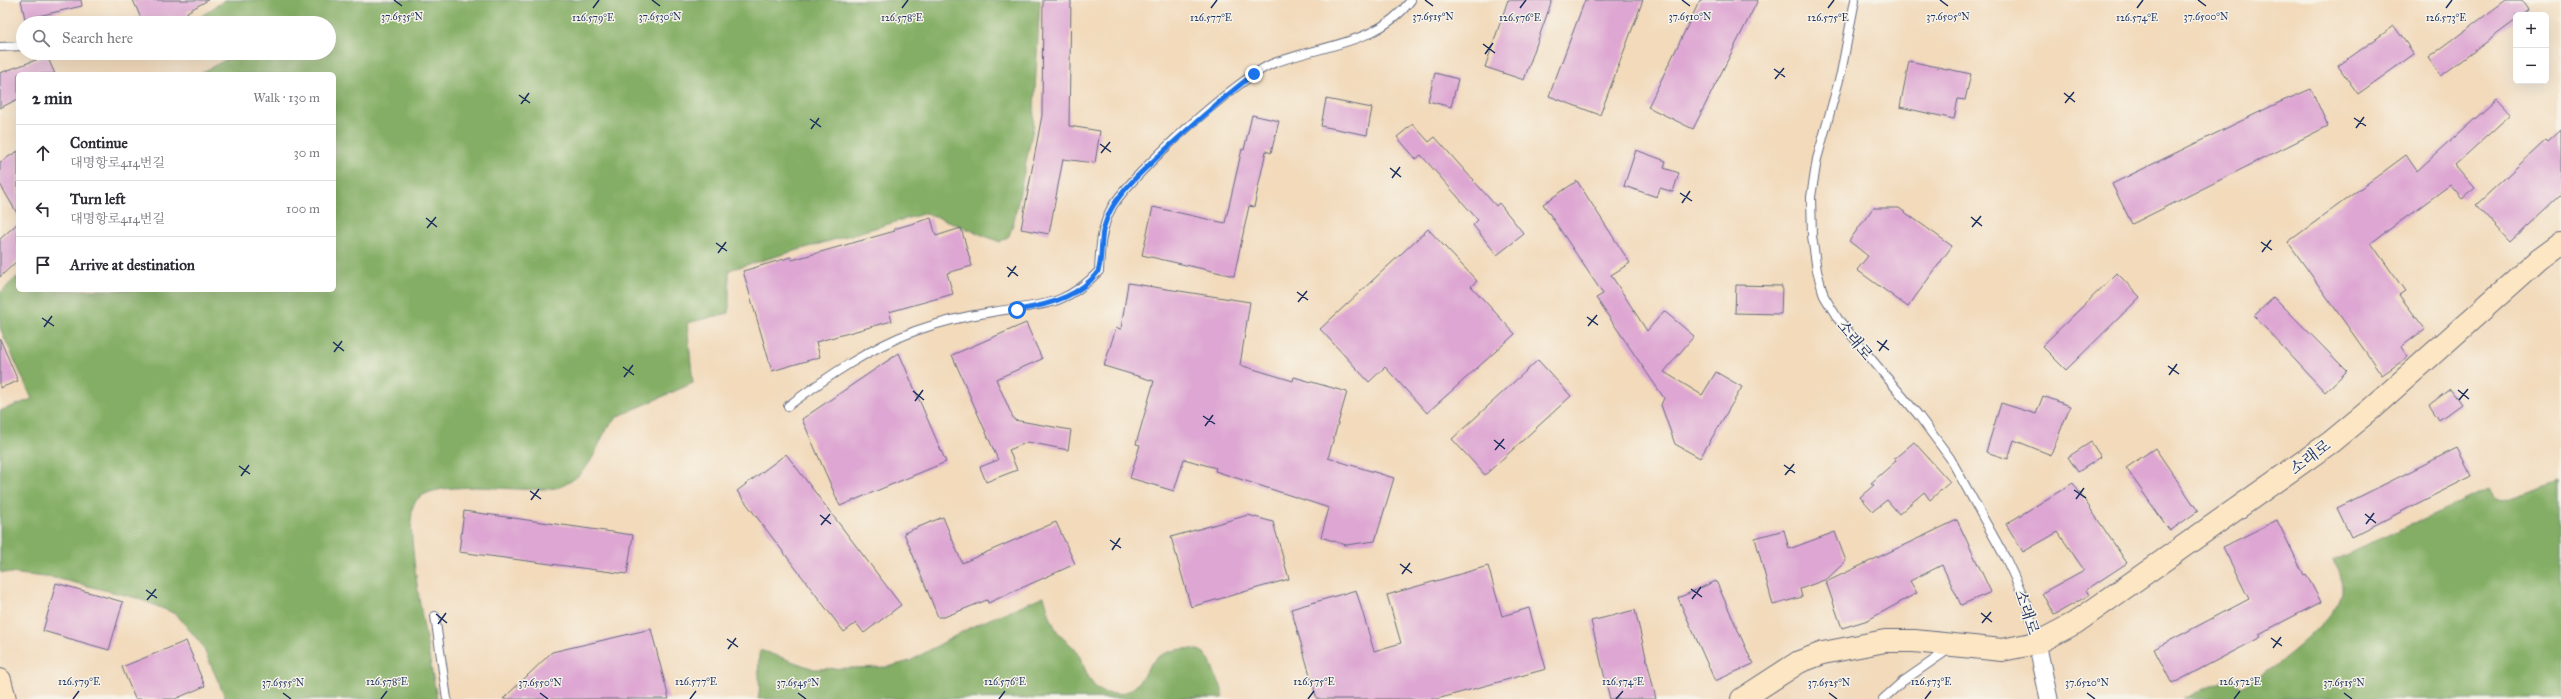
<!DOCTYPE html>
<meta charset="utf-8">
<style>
body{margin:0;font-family:"IM FELL Great Primer","Noto Serif KR",serif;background:#f2f2f3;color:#2b2b33}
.controls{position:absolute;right:12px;top:12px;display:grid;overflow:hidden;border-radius:6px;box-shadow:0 4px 16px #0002}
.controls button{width:36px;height:36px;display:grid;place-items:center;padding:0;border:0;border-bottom:1px solid #e1e1e2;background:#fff;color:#2b2b33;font:20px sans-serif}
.stop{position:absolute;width:12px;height:12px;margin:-9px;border:3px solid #1a73e8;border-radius:50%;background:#fff}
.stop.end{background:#1a73e8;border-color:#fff;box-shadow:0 1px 4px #0008}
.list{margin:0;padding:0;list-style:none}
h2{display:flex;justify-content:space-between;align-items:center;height:52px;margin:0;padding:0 16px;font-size:17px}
h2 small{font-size:13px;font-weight:400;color:#7c7c81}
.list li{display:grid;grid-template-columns:26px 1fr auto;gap:12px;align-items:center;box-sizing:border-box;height:56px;padding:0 16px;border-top:1px solid #e1e1e2}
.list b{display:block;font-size:15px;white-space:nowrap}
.list p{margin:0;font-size:13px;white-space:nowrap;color:#7c7c81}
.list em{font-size:13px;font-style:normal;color:#7c7c81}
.icon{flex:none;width:22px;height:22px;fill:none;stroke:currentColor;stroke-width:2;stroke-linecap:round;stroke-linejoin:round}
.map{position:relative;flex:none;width:2561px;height:699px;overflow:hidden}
.search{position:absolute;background:#fff;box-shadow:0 4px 16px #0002;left:16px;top:16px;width:320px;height:44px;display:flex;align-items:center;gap:10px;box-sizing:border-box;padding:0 14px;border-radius:22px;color:#7c7c81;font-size:15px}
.panel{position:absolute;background:#fff;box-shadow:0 4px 16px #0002;left:16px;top:72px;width:320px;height:220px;border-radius:6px}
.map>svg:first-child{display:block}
</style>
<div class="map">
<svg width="2561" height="699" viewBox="0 0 2561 699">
<rect width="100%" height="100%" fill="#f7f3e8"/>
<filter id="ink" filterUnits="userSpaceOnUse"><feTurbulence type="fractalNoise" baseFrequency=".025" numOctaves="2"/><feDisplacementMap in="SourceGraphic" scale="8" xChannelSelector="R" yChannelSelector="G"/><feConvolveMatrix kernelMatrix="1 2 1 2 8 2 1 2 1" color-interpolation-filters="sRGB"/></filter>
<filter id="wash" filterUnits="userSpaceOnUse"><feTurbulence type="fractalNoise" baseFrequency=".012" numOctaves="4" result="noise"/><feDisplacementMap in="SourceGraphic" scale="16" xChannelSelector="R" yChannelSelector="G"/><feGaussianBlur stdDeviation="0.9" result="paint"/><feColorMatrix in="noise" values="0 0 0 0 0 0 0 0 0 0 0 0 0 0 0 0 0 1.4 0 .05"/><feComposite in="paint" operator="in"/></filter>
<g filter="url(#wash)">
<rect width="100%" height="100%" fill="#f2dabb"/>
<path fill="#84ae65" stroke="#506e62" d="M 225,0 L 1040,0 L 1033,128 L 1014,221 L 1009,236 L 1000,242 L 932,215 L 923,214 L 729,270 L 729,313 L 687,323 L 693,383 L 619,416 C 593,436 602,467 562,486 C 548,493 493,487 475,487 C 457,488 426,487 415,502 C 401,521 432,669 437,699 L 226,699 L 202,645 L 176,614 L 137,598 L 55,578 L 0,572 L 0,411 L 32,399 L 0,328 L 0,293 L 18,276 L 18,290 L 334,290 L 334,74 L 199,74 L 238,53 L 329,53 L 329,23 L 246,23 L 239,19 L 231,23 L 202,23 L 200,17 Z
M 2561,481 L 2561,699 L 2183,699 L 2233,676 L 2240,687 C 2266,676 2337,621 2342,592 C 2343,582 2337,569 2333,560 L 2489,489 L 2494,498 L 2501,501 Z
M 1044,596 C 1048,609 1051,624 1060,635 C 1065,641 1073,645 1077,652 C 1089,671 1088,699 1123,693 C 1142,689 1144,666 1158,657 C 1168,650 1195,644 1205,654 C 1210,660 1213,669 1216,676 C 1220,684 1223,689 1223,698 L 758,699 C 762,684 756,667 760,650 L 814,669 L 888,667 L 910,661 L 971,627 Z"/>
<g id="blocks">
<path fill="#dea7d3" d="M 21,0 L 81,0 L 82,6 L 25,19 Z
M 133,0 L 208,0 L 187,12 L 189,17 L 175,23 L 143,23 Z
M 1043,0 L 1071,0 L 1069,126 L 1100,131 L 1095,163 L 1063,159 L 1049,234 L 1021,229 L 1042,115 Z
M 1508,0 L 1552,0 L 1524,80 L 1485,67 Z
M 1585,0 L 1643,0 L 1600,115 L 1549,96 Z
M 1700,0 L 1758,0 L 1693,129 L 1648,107 Z
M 2506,0 L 2522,0 L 2529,10 L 2523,15 L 2516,15 L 2516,20 L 2441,76 L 2428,58 Z
M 2394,26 L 2414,54 L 2358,94 L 2338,66 Z
M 47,56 L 55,74 L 18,74 L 18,99 L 0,108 L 0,73 Z
M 1909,61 L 1971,74 L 1965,100 L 1958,99 L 1954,119 L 1900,107 Z
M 1435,73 L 1458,79 L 1451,107 L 1428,101 Z
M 2311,89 L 2328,126 L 2132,224 L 2112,184 L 2278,103 Z
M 1326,99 L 1372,108 L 1367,135 L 1321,126 Z
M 2497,99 L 2511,114 L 2455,165 L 2475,188 L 2462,199 L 2450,185 L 2371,243 L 2405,291 L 2399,295 L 2425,329 L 2401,347 L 2408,357 L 2382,375 L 2288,242 L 2406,155 L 2417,171 Z
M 1252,115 L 1279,121 L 1271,153 L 1266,151 L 1254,207 L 1249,206 L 1234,276 L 1142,255 L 1153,207 L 1225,223 L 1242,149 L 1244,150 Z
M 1413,124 L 1429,142 L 1435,137 L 1496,206 L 1499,203 L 1524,234 L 1497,255 L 1473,225 L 1478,220 L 1421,155 L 1416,159 L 1397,137 Z
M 2561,130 L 2561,195 L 2511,242 L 2476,205 L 2546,140 L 2548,142 Z
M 1636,150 L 1666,161 L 1664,168 L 1679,173 L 1673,192 L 1660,188 L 1657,197 L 1624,186 Z
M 18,151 L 18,215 L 0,184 L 0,162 Z
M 1577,181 L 1630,263 L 1611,275 L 1647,331 L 1664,311 L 1694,336 L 1664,372 L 1702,395 L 1716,372 L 1742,387 L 1700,458 L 1675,444 L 1661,405 L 1664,398 L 1596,298 L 1603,294 L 1543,204 Z
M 1873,208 L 1899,208 L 1952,246 L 1908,307 L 1857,270 L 1868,256 L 1849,241 Z
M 931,218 L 936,236 L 961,228 L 972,266 L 947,273 L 953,294 L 889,312 L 892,321 L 816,342 L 820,357 L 772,371 L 743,271 L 791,257 L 792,260 L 895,231 L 894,229 Z
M 18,223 L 18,260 L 0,277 L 0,239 Z
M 1428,229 L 1477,281 L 1471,286 L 1515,334 L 1427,413 L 1385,367 L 1369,382 L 1320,329 Z
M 2117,273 L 2140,297 L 2066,370 L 2042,346 Z
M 1128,283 L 1250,302 L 1240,365 L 1293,381 L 1294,377 L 1347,392 L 1328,458 L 1394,478 L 1375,541 L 1346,545 L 1321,537 L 1329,508 L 1215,471 L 1216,468 L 1184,459 L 1174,491 L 1130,478 L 1140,445 L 1136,444 L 1154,381 L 1104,366 L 1116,328 L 1121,329 Z
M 1736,285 L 1782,286 L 1781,314 L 1735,313 Z
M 2274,297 L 2347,371 L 2325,392 L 2254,316 Z
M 1026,323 L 1042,359 L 996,379 L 1014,420 L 1071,430 L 1068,450 L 1028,442 L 1009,450 L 1017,470 L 986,482 L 980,467 L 998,460 L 952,355 Z
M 0,339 L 18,381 L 0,388 Z
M 899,353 L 946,462 L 840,506 L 802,419 Z
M 1538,360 L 1571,396 L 1485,475 L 1452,439 Z
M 2450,389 L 2461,404 L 2439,420 L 2429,405 Z
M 2043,396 L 2070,406 L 2051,455 L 2014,440 L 2008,459 L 1986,452 L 2001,403 L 2036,414 Z
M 1914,442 L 1950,482 L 1930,500 L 1924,492 L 1899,514 L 1887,500 L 1873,511 L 1860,497 L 1874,485 L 1871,483 L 1896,461 L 1894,459 Z
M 2091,442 L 2101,457 L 2078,472 L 2068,457 Z
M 2155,448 L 2198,511 L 2170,531 L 2126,468 Z
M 2457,448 L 2472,476 L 2351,537 L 2337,508 Z
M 786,454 L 901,605 L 864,633 L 856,623 L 844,632 L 737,491 Z
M 2073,483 L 2127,563 L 2086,590 L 2089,595 L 2054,615 L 2042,593 L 2084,570 L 2058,532 L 2023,552 L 2006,524 Z
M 464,511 L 633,535 L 627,574 L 459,552 Z
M 1248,515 L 1273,522 L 1289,579 L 1191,607 L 1171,537 Z
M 943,517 L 962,563 L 1056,522 L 1075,564 L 988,603 L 987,600 L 944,617 L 938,617 L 904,533 Z
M 1957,520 L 1991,592 L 1961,605 L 1942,565 L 1910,581 L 1917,593 L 1868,620 L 1842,628 L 1826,582 Z
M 2277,520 L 2304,575 L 2306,574 L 2321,602 L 2259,634 L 2261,637 L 2172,684 L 2154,649 L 2249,599 L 2223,547 Z
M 1784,530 L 1789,549 L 1835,532 L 1846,561 L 1827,579 L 1800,589 L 1802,597 L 1773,605 L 1755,538 Z
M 1488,566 L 1502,616 L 1529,608 L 1546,669 L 1437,699 L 1317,699 L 1291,609 L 1356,590 L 1374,651 L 1401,643 L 1387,595 Z
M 1716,581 L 1753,664 L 1715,681 L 1678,598 Z
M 56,583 L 123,602 L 109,650 L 43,631 Z
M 1635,610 L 1656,699 L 1610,699 L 1591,621 Z
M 651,629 L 669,699 L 503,699 L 552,652 Z
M 186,641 L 205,686 L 175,699 L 135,699 L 122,667 Z"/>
</g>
</g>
<g filter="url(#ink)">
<use href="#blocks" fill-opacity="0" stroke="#666b7f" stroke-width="1"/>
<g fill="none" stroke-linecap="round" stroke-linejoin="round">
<defs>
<path id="lane" d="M 1855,0 L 1841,73 L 1817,159 L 1811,197 L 1812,236 L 1817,271 L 1824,296 L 1838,319 L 1919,416 L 1950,458 L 2006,559 L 2027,604 L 2037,642
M 0,47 L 23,46
M 788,406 C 827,377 869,348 915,331 C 940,322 966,316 992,312 C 1038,304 1063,309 1099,271 C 1100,249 1101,227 1112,207 C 1132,174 1238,77 1274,63 C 1322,45 1379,44 1411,0
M 435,616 L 447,699
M 1883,699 L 1902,682 L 1948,650"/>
<path id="street" d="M 2037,643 L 2049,699"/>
<path id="secondary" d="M 0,680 L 5,699
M 1742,699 L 1799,662 L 1823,653 L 1885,641 L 1914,641 L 2002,650 L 2037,643 L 2075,623 L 2331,442 L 2371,409 L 2539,259 L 2561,243"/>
</defs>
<use href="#lane" stroke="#666b7f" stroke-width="10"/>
<use href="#street" stroke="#666b7f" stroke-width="19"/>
<use href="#secondary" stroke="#666b7f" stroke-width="24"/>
<use href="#lane" stroke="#fff" stroke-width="8"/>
<use href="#street" stroke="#fff" stroke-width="17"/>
<use href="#secondary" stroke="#fce6c4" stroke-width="22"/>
</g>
</g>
<g fill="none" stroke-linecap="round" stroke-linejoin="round" filter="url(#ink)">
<path stroke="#1a73e8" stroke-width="5" d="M 1017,310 C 1045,306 1079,297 1097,273 C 1102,267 1101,240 1103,231 C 1105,223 1108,214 1113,206 C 1126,185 1146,168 1164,151 C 1194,124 1222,98 1254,74"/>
</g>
<path fill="none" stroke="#1b2f5e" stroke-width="1.5" d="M 394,0 L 402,6M 652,0 L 660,6M 1425,0 L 1433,6M 1682,0 L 1690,6M 1940,0 L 1948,6M 2198,0 L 2206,6M 593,8 L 599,0M 902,8 L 908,0M 1211,8 L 1217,0M 1520,8 L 1526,0M 1828,8 L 1834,0M 2137,8 L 2143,0M 2446,8 L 2452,0M 1483,44 L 1495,53M 1485,54 L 1493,43M 1774,69 L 1785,77M 1775,79 L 1784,68M 2064,93 L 2075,102M 519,95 L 530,103M 2065,103 L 2074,92M 521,104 L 529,93M 2354,118 L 2366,126M 810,119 L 821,127M 2356,128 L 2364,117M 811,129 L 819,118M 1100,144 L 1111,152M 1101,153 L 1110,142M 1390,168 L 1401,177M 1392,178 L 1400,167M 1680,193 L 1692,201M 1682,203 L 1690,191M 1971,217 L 1982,226M 426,218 L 437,227M 1972,227 L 1981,216M 427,228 L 436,217M 2261,242 L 2272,250M 716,243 L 727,251M 2262,252 L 2271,240M 718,253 L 726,242M 1007,267 L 1018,276M 1008,277 L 1016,266M 1297,292 L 1308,300M 1298,302 L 1307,291M 1587,317 L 1598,325M 42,318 L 54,326M 1588,326 L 1597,315M 44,327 L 52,316M 1877,341 L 1889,350M 333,342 L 344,351M 1879,351 L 1887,340M 334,352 L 342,341M 2168,366 L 2179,374M 623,367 L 634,375M 2169,375 L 2177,364M 624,377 L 633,365M 2458,390 L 2469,399M 913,391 L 924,400M 2459,400 L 2468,389M 915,401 L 923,390M 1203,416 L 1215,424M 1205,426 L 1213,415M 1494,440 L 1505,449M 1495,450 L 1504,439M 1784,465 L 1795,473M 239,466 L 250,474M 1785,475 L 1794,464M 241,476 L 249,465M 2074,490 L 2086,498M 530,491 L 541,499M 2076,499 L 2084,488M 531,500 L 539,489M 2365,514 L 2376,523M 820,515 L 831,524M 2366,524 L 2374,513M 821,525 L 830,514M 1110,540 L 1121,548M 1112,550 L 1120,538M 1400,564 L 1412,573M 1402,574 L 1410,563M 1691,589 L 1702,597M 146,590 L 157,598M 1692,599 L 1701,587M 147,600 L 156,589M 1981,613 L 1992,622M 436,614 L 447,623M 1982,623 L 1991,612M 438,624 L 446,613M 2271,638 L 2282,646M 727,639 L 738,647M 2273,648 L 2281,637M 728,649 L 736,638M 283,693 L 291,699M 540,693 L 548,699M 798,693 L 806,699M 1829,693 L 1837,699M 2087,693 L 2095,699M 2344,693 L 2352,699M 73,699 L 79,691M 381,699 L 387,691M 690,699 L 696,691M 999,699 L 1005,691M 1308,699 L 1314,691M 1616,699 L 1623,691M 1925,699 L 1931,691M 2234,699 L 2240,691"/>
<g text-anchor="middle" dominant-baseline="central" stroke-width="3" stroke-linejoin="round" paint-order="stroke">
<g font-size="16" fill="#1b2f5e" stroke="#f7f3e8">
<text transform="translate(1855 340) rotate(51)">소래로</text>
<text transform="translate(2310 457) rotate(-37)">소래로</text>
<text transform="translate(2027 612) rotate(72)">소래로</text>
</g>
</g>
<g font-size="10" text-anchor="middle" fill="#1b2f5e" stroke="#f7f3e8" stroke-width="3" stroke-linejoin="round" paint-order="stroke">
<text x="2206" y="20">37.6500°N</text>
<text x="402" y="20">37.6535°N</text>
<text x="660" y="20">37.6530°N</text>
<text x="1433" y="20">37.6515°N</text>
<text x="1690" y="20">37.6510°N</text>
<text x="1948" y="20">37.6505°N</text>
<text x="593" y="21">126.579°E</text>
<text x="902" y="21">126.578°E</text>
<text x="1211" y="21">126.577°E</text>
<text x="1520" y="21">126.576°E</text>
<text x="1828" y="21">126.575°E</text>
<text x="2137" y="21">126.574°E</text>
<text x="2446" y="21">126.573°E</text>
<text x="79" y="685">126.579°E</text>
<text x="387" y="685">126.578°E</text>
<text x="696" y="685">126.577°E</text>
<text x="1005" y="685">126.576°E</text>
<text x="1314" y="685">126.575°E</text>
<text x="1623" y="685">126.574°E</text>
<text x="1931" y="685">126.573°E</text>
<text x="2240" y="685">126.572°E</text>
<text x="283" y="686">37.6555°N</text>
<text x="540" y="686">37.6550°N</text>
<text x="798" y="686">37.6545°N</text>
<text x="1829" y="686">37.6525°N</text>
<text x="2087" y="686">37.6520°N</text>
<text x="2344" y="686">37.6515°N</text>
</g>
</svg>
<div class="controls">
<button>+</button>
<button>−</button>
</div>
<div class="stop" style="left:1017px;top:310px"></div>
<div class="stop end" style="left:1254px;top:74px"></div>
<div class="search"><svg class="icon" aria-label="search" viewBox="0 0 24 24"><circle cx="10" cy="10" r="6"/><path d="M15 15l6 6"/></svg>Search here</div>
<section class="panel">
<h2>2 min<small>Walk · 130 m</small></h2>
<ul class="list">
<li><svg class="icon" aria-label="ahead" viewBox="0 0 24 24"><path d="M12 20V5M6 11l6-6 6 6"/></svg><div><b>Continue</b><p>대명항로414번길</p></div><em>30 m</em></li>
<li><svg class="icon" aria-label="left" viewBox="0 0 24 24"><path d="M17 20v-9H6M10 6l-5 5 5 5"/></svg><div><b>Turn left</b><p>대명항로414번길</p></div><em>100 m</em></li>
<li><svg class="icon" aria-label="arrive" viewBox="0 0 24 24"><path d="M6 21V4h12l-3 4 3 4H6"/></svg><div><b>Arrive at destination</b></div></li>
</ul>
</section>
</div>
